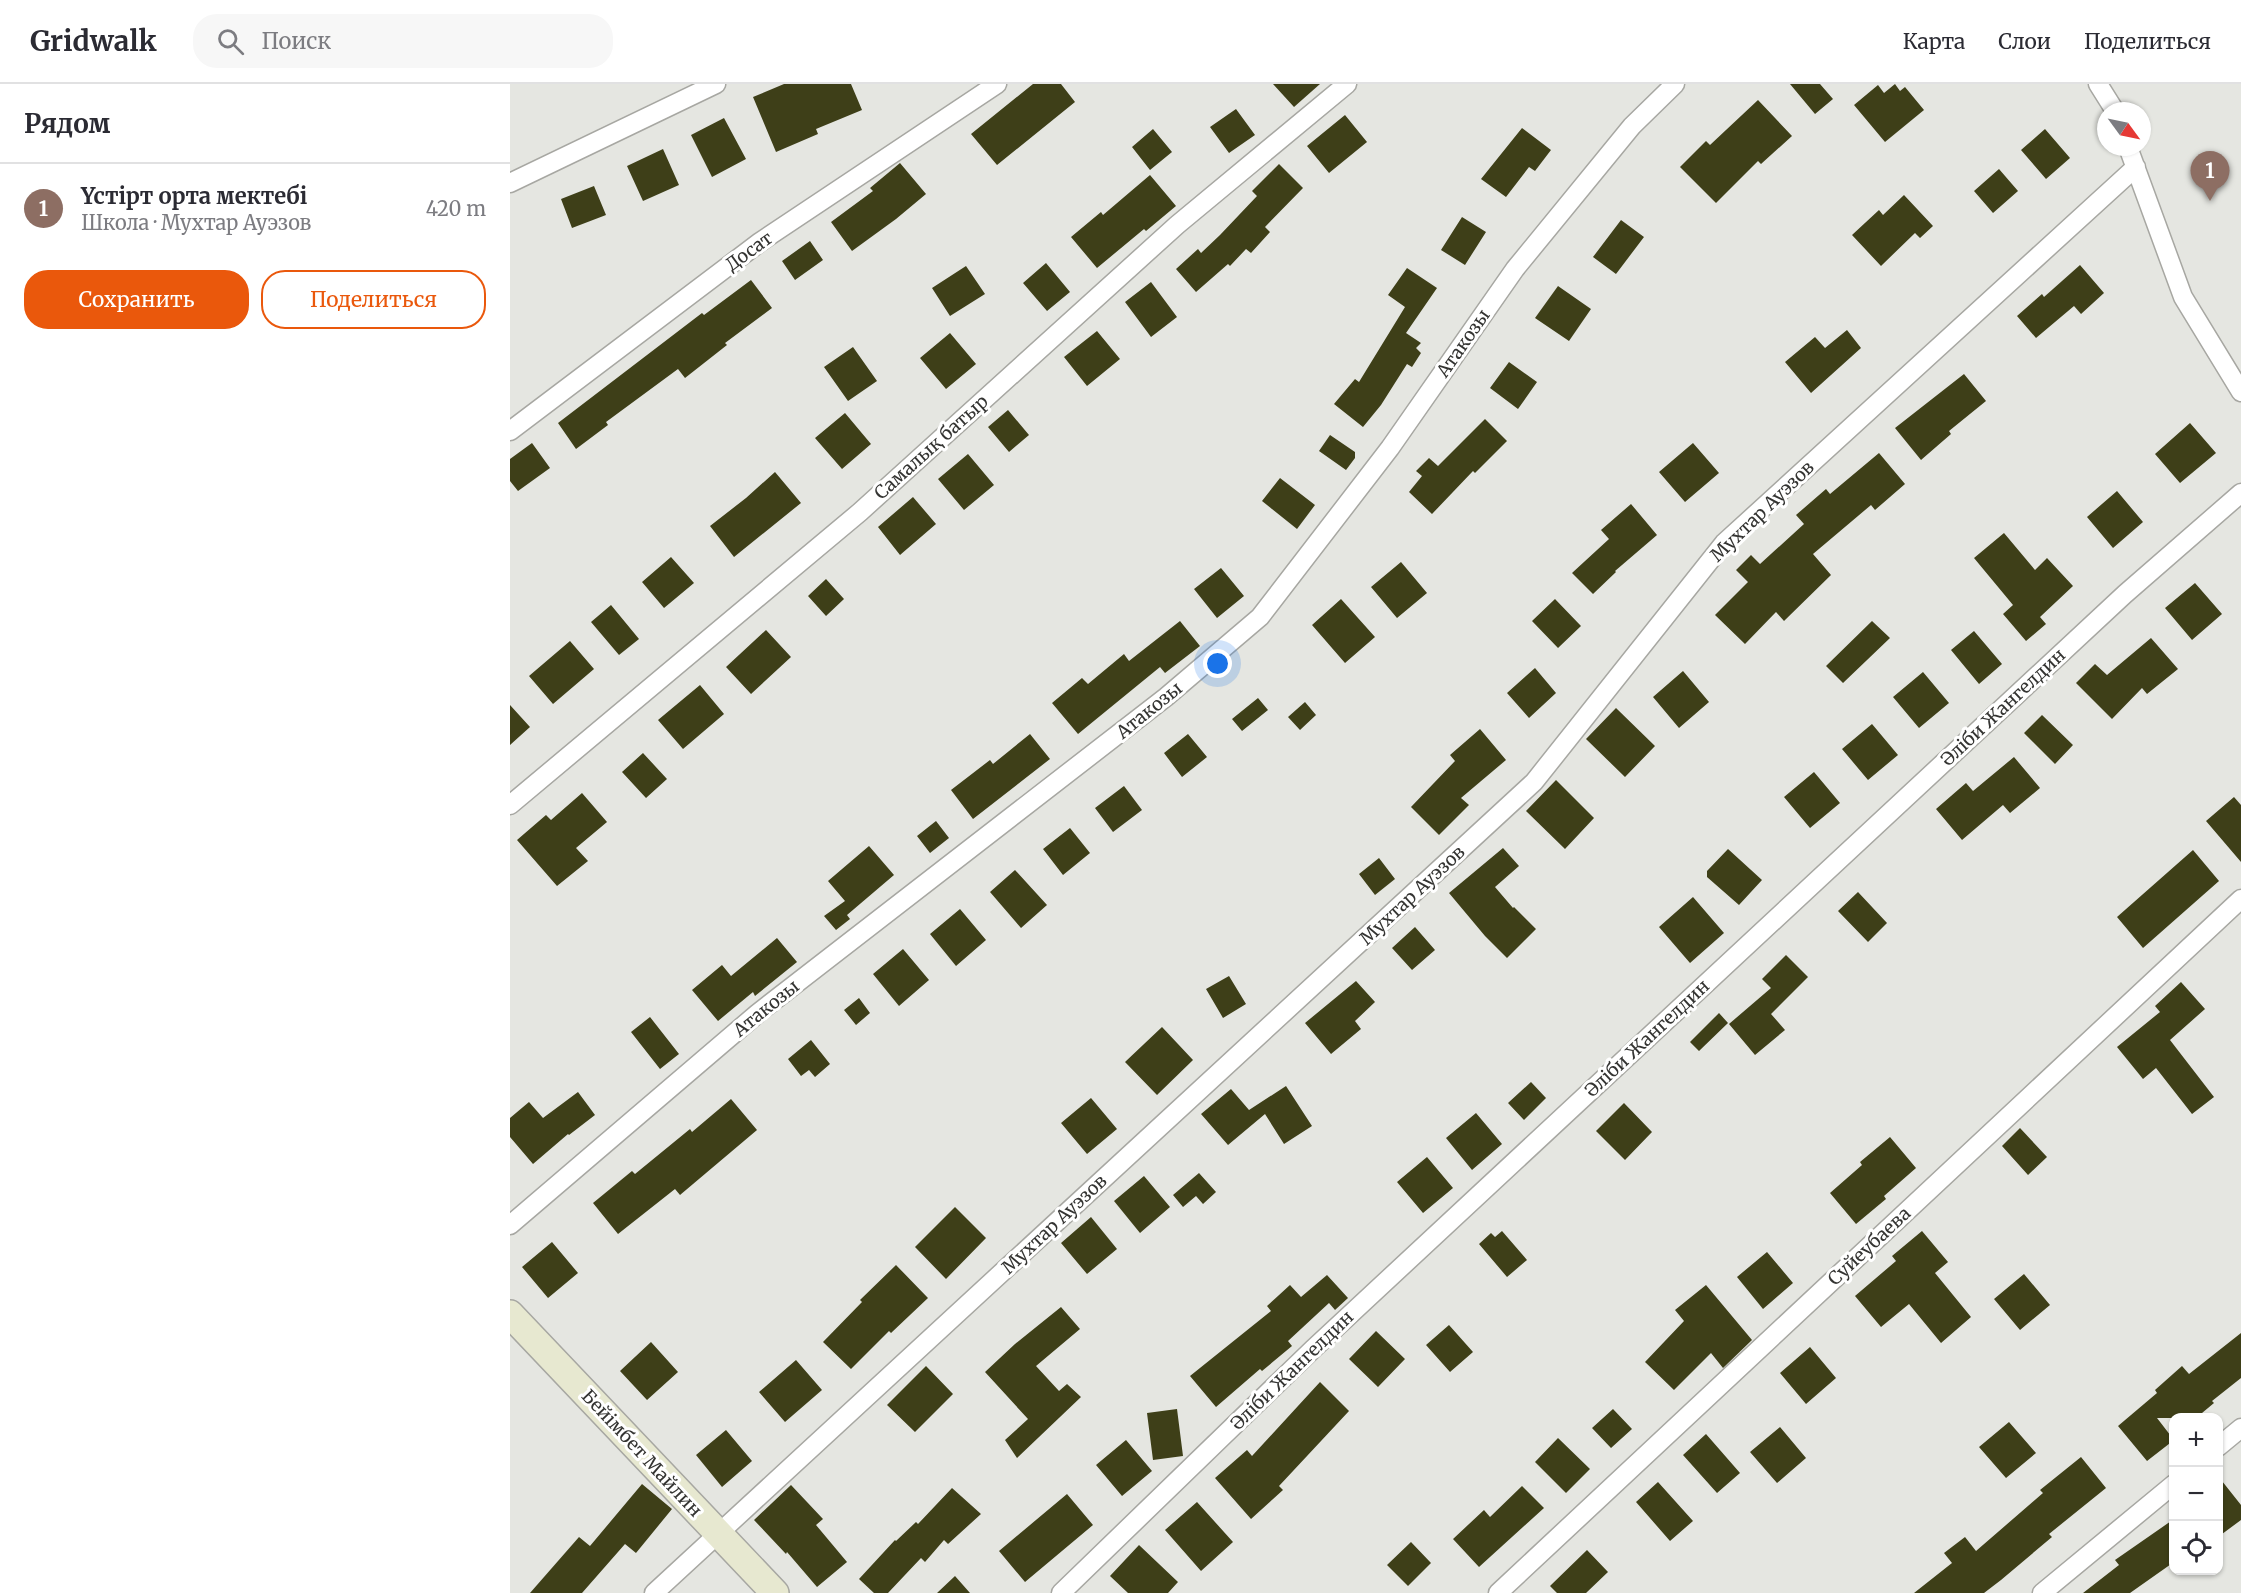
<!DOCTYPE html>
<html lang="ru">
<meta charset="utf-8">
<style>
body{margin:0;font-family:Merriweather,serif;background:#f7f7f7;color:#2b2b33}
.controls{position:absolute;right:18px;bottom:18px;display:grid;overflow:hidden;border-radius:12px;box-shadow:0 2px 4px #0004}
.controls button{width:54px;height:54px;display:grid;place-items:center;padding:0;border:0;border-bottom:2px solid #e1e1e2;background:#fff;color:#2b2b33;font:30px sans-serif}
.compass{position:absolute;left:1587px;top:18px;width:54px;height:54px;border-radius:50%;background:#fff;box-shadow:0 2px 4px #0004;rotate:123deg}
.you{position:absolute;left:708px;top:580px;width:21px;height:21px;margin:-15px;border:4px solid #fff;border-radius:50%;background:#1a73e8;box-shadow:0 0 0 9px #1a73e833}
.badge{display:grid;place-items:center;width:39px;height:39px;border-radius:50%;background:#ea580c;color:#fff;font-size:20px;font-weight:700}
.pin{position:absolute;translate:-50% -50px;filter:drop-shadow(0 2px 3px #0008)}
.pin::after{content:'';position:absolute;top:32px;width:21px;height:18px;background:inherit;clip-path:polygon(0 0,100% 0,50% 100%)}
.list{margin:0;padding:0;list-style:none}
h2{display:flex;justify-content:space-between;align-items:center;height:78px;margin:0;padding:0 24px;font-size:26px}
h2 small{font-size:20px;font-weight:400;color:#7c7c81}
.list li{display:grid;grid-template-columns:39px 1fr auto;gap:18px;align-items:center;box-sizing:border-box;height:90px;padding:0 24px;border-top:2px solid #e1e1e2}
.list b{display:block;font-size:22px;white-space:nowrap}
.list p{margin:0;font-size:20px;white-space:nowrap;color:#7c7c81}
.list em{font-size:20px;font-style:normal;color:#7c7c81}
.actions{display:flex;gap:12px;padding:18px 24px}
.actions a{flex:1;padding:14px 0;border:2px solid #ea580c;border-radius:24px;text-align:center;font-size:21px;color:#ea580c}
.actions .main{background:#ea580c;color:#fff}
.icon{flex:none;width:33px;height:33px;fill:none;stroke:currentColor;stroke-width:2;stroke-linecap:round;stroke-linejoin:round}
.map{position:relative;flex:none;width:1731px;height:1509px;overflow:hidden}
header{display:flex;align-items:center;gap:36px;box-sizing:border-box;height:84px;padding:0 30px;background:#fff;border-bottom:2px solid #e1e1e2}
header strong{font-size:28px}
nav{display:flex;gap:33px;margin-inline-start:auto;font-size:21px}
.search{width:420px;height:54px;background:#f7f7f7;display:flex;align-items:center;gap:15px;box-sizing:border-box;padding:0 21px;border-radius:24px;color:#7c7c81;font-size:22px}
main{display:flex}
aside{flex:1;background:#fff}
.map>svg:first-child{display:block}
</style>
<header>
<strong>Gridwalk</strong>
<div class="search"><svg class="icon" aria-label="search" viewBox="0 0 24 24"><circle cx="10" cy="10" r="6"/><path d="M15 15l6 6"/></svg>Поиск</div>
<nav><a>Карта</a><a>Слои</a><a>Поделиться</a></nav>
</header>
<main>
<aside>
<h2>Рядом<small></small></h2>
<ul class="list">
<li><span class="badge" style="background:#8d6e63">1</span><div><b>Үстірт орта мектебі</b><p>Школа · Мухтар Ауэзов</p></div><em>420 m</em></li>
</ul>
<div class="actions"><a class="main">Сохранить</a><a>Поделиться</a></div>
</aside>
<div class="map">
<svg width="1731" height="1509" viewBox="0 0 1731 1509">
<rect width="100%" height="100%" fill="#e5e6e1"/>
<path fill="#3e3f18" d="M 274,0 L 341,0 L 352,26 L 306,45 L 308,50 L 266,68 L 243,13 Z
M 523,0 L 551,0 L 565,18 L 487,81 L 461,50 Z
M 763,0 L 810,0 L 784,23 Z
M 1280,0 L 1310,0 L 1323,15 L 1305,30 Z
M 1385,0 L 1390,7 L 1395,3 L 1414,26 L 1375,58 L 1344,21 L 1368,1 L 1374,9 Z
M 1248,16 L 1282,52 L 1251,80 L 1248,77 L 1206,119 L 1170,83 L 1196,57 L 1200,61 Z
M 726,25 L 745,51 L 719,69 L 700,43 Z
M 835,31 L 857,58 L 819,89 L 797,62 Z
M 214,34 L 236,75 L 202,93 L 181,51 Z
M 1012,44 L 1041,66 L 1025,87 L 1019,83 L 996,113 L 971,95 Z
M 643,45 L 662,68 L 640,86 L 622,63 Z
M 1535,45 L 1560,74 L 1536,95 L 1511,66 Z
M 153,65 L 169,101 L 133,117 L 117,82 Z
M 390,79 L 416,110 L 386,135 L 342,167 L 321,138 L 363,107 L 360,104 Z
M 769,80 L 793,104 L 755,143 L 760,148 L 741,169 L 736,165 L 720,182 L 718,180 L 686,208 L 666,185 L 688,165 L 691,169 L 710,151 L 747,112 L 742,107 Z
M 1489,85 L 1508,107 L 1483,129 L 1464,107 Z
M 640,91 L 666,122 L 636,147 L 634,145 L 587,184 L 561,153 L 591,128 L 593,131 Z
M 84,102 L 96,131 L 62,144 L 51,115 Z
M 1394,111 L 1423,142 L 1410,154 L 1405,149 L 1371,182 L 1342,151 L 1369,126 L 1373,131 Z
M 952,133 L 976,148 L 955,181 L 931,166 Z
M 1111,136 L 1134,153 L 1106,190 L 1083,173 Z
M 300,157 L 313,176 L 285,196 L 272,177 Z
M 536,179 L 560,208 L 537,227 L 513,199 Z
M 1570,181 L 1594,209 L 1571,230 L 1564,222 L 1526,254 L 1507,232 L 1532,210 L 1534,213 Z
M 456,182 L 475,210 L 440,232 L 422,204 Z
M 897,184 L 927,204 L 896,249 L 911,259 L 906,264 L 911,269 L 902,283 L 897,280 L 871,321 L 853,343 L 824,320 L 845,295 L 849,298 L 895,223 L 878,211 Z
M 241,196 L 262,224 L 215,259 L 217,261 L 175,294 L 168,285 L 96,338 L 98,341 L 66,365 L 48,339 L 192,229 L 194,231 Z
M 641,198 L 667,233 L 641,253 L 615,218 Z
M 1048,202 L 1081,225 L 1059,257 L 1025,234 Z
M 1337,246 L 1351,264 L 1301,309 L 1275,278 L 1305,253 L 1315,264 Z
M 587,247 L 610,275 L 577,302 L 554,273 Z
M 440,249 L 466,280 L 436,305 L 410,274 Z
M 343,263 L 367,297 L 338,317 L 314,283 Z
M 999,278 L 1027,298 L 1008,325 L 980,304 Z
M 1454,290 L 1476,317 L 1439,347 L 1441,350 L 1411,376 L 1385,344 Z
M 498,326 L 519,351 L 499,368 L 478,343 Z
M 335,329 L 361,360 L 332,385 L 305,354 Z
M 975,335 L 997,357 L 965,389 L 963,387 L 922,430 L 899,408 L 912,392 L 906,387 L 919,374 L 928,382 Z
M 1680,339 L 1706,369 L 1670,399 L 1645,370 Z
M 820,351 L 845,368 L 845,374 L 836,386 L 809,367 Z
M 22,359 L 40,384 L 8,407 L 0,397 L 0,375 Z
M 1183,359 L 1209,389 L 1175,418 L 1149,388 Z
M 1369,369 L 1395,400 L 1365,426 L 1361,421 L 1303,470 L 1321,491 L 1274,537 L 1266,528 L 1235,560 L 1205,531 L 1238,498 L 1226,486 L 1241,471 L 1250,480 L 1294,440 L 1286,431 L 1316,405 L 1320,410 Z
M 458,370 L 484,401 L 454,426 L 428,395 Z
M 265,388 L 291,419 L 224,473 L 200,442 L 236,414 Z
M 770,394 L 805,421 L 787,445 L 752,417 Z
M 1607,407 L 1633,438 L 1603,464 L 1577,433 Z
M 403,413 L 426,440 L 390,471 L 368,443 Z
M 1121,420 L 1147,451 L 1105,487 L 1106,488 L 1083,510 L 1062,489 L 1099,455 L 1091,446 Z
M 1494,449 L 1525,486 L 1537,474 L 1563,502 L 1530,533 L 1536,540 L 1516,557 L 1493,530 L 1503,521 L 1464,474 Z
M 161,473 L 184,499 L 154,524 L 132,498 Z
M 891,478 L 917,509 L 887,534 L 861,503 Z
M 711,484 L 734,512 L 707,534 L 684,505 Z
M 316,495 L 334,515 L 316,532 L 298,512 Z
M 1685,499 L 1712,530 L 1682,556 L 1655,524 Z
M 831,515 L 865,553 L 835,579 L 802,541 Z
M 1045,515 L 1071,542 L 1048,564 L 1022,537 Z
M 101,521 L 129,555 L 109,571 L 81,538 Z
M 670,537 L 690,562 L 655,589 L 650,583 L 568,650 L 542,619 L 572,594 L 578,600 L 614,570 L 619,577 Z
M 1362,537 L 1380,554 L 1333,599 L 1316,582 Z
M 256,546 L 281,573 L 241,610 L 216,583 Z
M 1464,547 L 1492,580 L 1469,600 L 1441,566 Z
M 1641,554 L 1668,585 L 1637,610 L 1632,604 L 1602,635 L 1566,599 L 1585,580 L 1597,591 Z
M 60,557 L 84,585 L 43,620 L 19,592 Z
M 1025,584 L 1046,609 L 1019,634 L 997,609 Z
M 1173,587 L 1199,618 L 1169,644 L 1143,613 Z
M 1413,588 L 1439,619 L 1409,644 L 1383,613 Z
M 190,601 L 214,630 L 173,665 L 148,636 Z
M 748,614 L 758,626 L 732,647 L 722,635 Z
M 795,618 L 806,631 L 790,646 L 778,633 Z
M 0,621 L 20,643 L 0,661 Z
M 1106,624 L 1145,662 L 1115,693 L 1076,655 Z
M 1532,631 L 1563,661 L 1545,680 L 1514,649 Z
M 1362,640 L 1388,671 L 1358,696 L 1332,665 Z
M 970,645 L 996,676 L 951,714 L 959,721 L 929,751 L 901,723 L 945,677 L 940,671 Z
M 520,650 L 540,675 L 463,735 L 441,706 L 480,676 L 483,680 Z
M 678,650 L 697,673 L 672,693 L 654,669 Z
M 133,669 L 157,695 L 136,714 L 112,688 Z
M 1504,673 L 1530,704 L 1500,729 L 1493,721 L 1452,756 L 1426,725 L 1456,699 L 1463,707 Z
M 1304,688 L 1330,719 L 1300,744 L 1274,713 Z
M 1046,696 L 1084,734 L 1055,765 L 1016,727 Z
M 614,702 L 632,726 L 603,748 L 585,724 Z
M 72,709 L 97,738 L 66,764 L 78,777 L 47,802 L 7,756 L 36,731 L 41,736 Z
M 1724,713 L 1731,721 L 1731,778 L 1696,737 Z
M 426,737 L 439,754 L 420,769 L 407,752 Z
M 560,744 L 580,769 L 553,791 L 533,765 Z
M 359,762 L 384,791 L 337,831 L 340,835 L 326,846 L 314,832 L 335,817 L 318,797 Z
M 993,764 L 1009,782 L 985,803 L 1003,824 L 1004,823 L 1026,845 L 997,874 L 975,852 L 939,809 Z
M 1218,765 L 1252,796 L 1229,821 L 1197,793 L 1197,787 Z
M 1683,766 L 1709,797 L 1633,864 L 1607,833 Z
M 869,774 L 885,795 L 865,811 L 849,790 Z
M 505,786 L 537,821 L 511,844 L 480,808 Z
M 1348,808 L 1377,839 L 1358,858 L 1328,827 Z
M 1183,813 L 1214,849 L 1180,879 L 1149,843 Z
M 450,825 L 476,856 L 446,882 L 420,850 Z
M 905,843 L 925,866 L 902,886 L 882,864 Z
M 267,854 L 287,878 L 245,912 L 243,908 L 208,937 L 182,906 L 212,881 L 221,892 Z
M 393,865 L 419,896 L 389,922 L 363,890 Z
M 1276,871 L 1298,893 L 1261,930 L 1275,946 L 1245,971 L 1219,940 L 1261,904 L 1252,895 Z
M 719,892 L 736,920 L 713,934 L 696,905 Z
M 846,897 L 865,918 L 845,937 L 851,945 L 821,970 L 795,939 Z
M 1671,898 L 1695,925 L 1660,956 L 1704,1013 L 1682,1030 L 1646,984 L 1633,995 L 1607,963 L 1650,928 L 1645,922 Z
M 349,914 L 360,929 L 346,941 L 334,926 Z
M 1209,929 L 1218,939 L 1189,967 L 1180,958 Z
M 140,933 L 169,970 L 150,985 L 121,948 Z
M 652,943 L 683,976 L 647,1011 L 615,978 Z
M 301,956 L 320,980 L 305,993 L 299,986 L 291,992 L 278,975 Z
M 1021,998 L 1036,1014 L 1014,1036 L 998,1019 Z
M 776,1002 L 802,1042 L 774,1060 L 755,1030 L 718,1061 L 691,1030 L 721,1005 L 739,1026 Z
M 68,1008 L 85,1031 L 59,1051 L 58,1050 L 23,1080 L 0,1053 L 0,1034 L 19,1018 L 33,1034 Z
M 581,1014 L 607,1045 L 577,1070 L 551,1039 Z
M 221,1015 L 247,1046 L 170,1111 L 165,1105 L 108,1150 L 83,1119 L 122,1087 L 125,1090 L 180,1045 L 182,1048 Z
M 1114,1019 L 1142,1048 L 1115,1076 L 1086,1047 Z
M 966,1029 L 992,1060 L 962,1086 L 936,1054 Z
M 1510,1044 L 1537,1073 L 1518,1091 L 1492,1062 Z
M 1380,1053 L 1406,1084 L 1374,1112 L 1376,1115 L 1346,1140 L 1320,1109 L 1352,1081 L 1350,1078 Z
M 917,1073 L 943,1104 L 913,1129 L 887,1098 Z
M 689,1089 L 706,1108 L 693,1120 L 686,1112 L 673,1123 L 663,1111 Z
M 634,1092 L 660,1123 L 630,1149 L 604,1117 Z
M 445,1123 L 476,1154 L 436,1195 L 405,1163 Z
M 581,1133 L 607,1165 L 577,1190 L 551,1159 Z
M 992,1147 L 1017,1176 L 997,1193 L 969,1160 L 981,1149 L 985,1153 Z
M 1412,1147 L 1438,1178 L 1425,1189 L 1461,1233 L 1431,1259 L 1399,1220 L 1371,1243 L 1345,1212 L 1386,1177 L 1382,1172 Z
M 42,1158 L 68,1189 L 38,1214 L 12,1183 Z
M 1257,1168 L 1283,1199 L 1253,1225 L 1227,1193 Z
M 386,1181 L 418,1214 L 381,1249 L 379,1247 L 341,1285 L 313,1258 L 352,1218 L 350,1216 Z
M 1514,1190 L 1540,1221 L 1510,1246 L 1484,1215 Z
M 817,1191 L 838,1214 L 825,1226 L 819,1219 L 778,1257 L 782,1262 L 752,1287 L 750,1285 L 706,1323 L 680,1292 L 761,1227 L 757,1222 L 780,1201 L 791,1213 Z
M 1196,1201 L 1242,1256 L 1213,1284 L 1201,1269 L 1164,1306 L 1135,1278 L 1174,1237 L 1165,1226 Z
M 551,1223 L 570,1245 L 526,1282 L 549,1307 L 557,1300 L 571,1313 L 507,1374 L 495,1356 L 518,1335 L 475,1288 L 505,1260 Z
M 939,1241 L 963,1268 L 940,1288 L 916,1261 Z
M 866,1247 L 895,1275 L 868,1303 L 839,1275 Z
M 1731,1249 L 1731,1294 L 1702,1317 L 1704,1319 L 1686,1334 L 1647,1334 L 1664,1356 L 1637,1377 L 1608,1342 L 1647,1309 L 1645,1306 L 1672,1282 L 1679,1290 Z
M 141,1258 L 168,1288 L 137,1316 L 110,1287 Z
M 1300,1263 L 1326,1294 L 1296,1320 L 1270,1289 Z
M 286,1276 L 312,1306 L 275,1338 L 249,1308 Z
M 416,1282 L 443,1310 L 405,1348 L 377,1321 Z
M 810,1298 L 839,1327 L 769,1402 L 773,1406 L 741,1435 L 705,1394 L 737,1366 L 742,1372 Z
M 667,1325 L 673,1372 L 643,1376 L 637,1329 Z
M 1103,1325 L 1122,1345 L 1101,1364 L 1082,1344 Z
M 1499,1338 L 1526,1369 L 1496,1394 L 1469,1363 Z
M 1270,1343 L 1296,1374 L 1267,1399 L 1240,1368 Z
M 216,1346 L 242,1377 L 212,1403 L 186,1371 Z
M 1196,1350 L 1230,1389 L 1207,1409 L 1173,1371 Z
M 1048,1354 L 1080,1385 L 1056,1409 L 1025,1378 Z
M 616,1356 L 642,1387 L 612,1412 L 586,1381 Z
M 1571,1373 L 1596,1404 L 1539,1450 L 1542,1453 L 1491,1496 L 1474,1509 L 1404,1509 L 1442,1479 L 1434,1469 L 1455,1453 L 1466,1467 L 1533,1409 L 1530,1406 Z
M 1708,1392 L 1731,1421 L 1731,1436 L 1708,1453 Z
M 1148,1398 L 1183,1437 L 1160,1457 L 1126,1418 Z
M 132,1400 L 162,1425 L 126,1469 L 115,1460 L 72,1509 L 20,1509 L 69,1453 L 80,1462 Z
M 281,1401 L 313,1435 L 306,1441 L 337,1478 L 307,1503 L 277,1468 L 276,1470 L 244,1436 Z
M 1012,1402 L 1034,1424 L 969,1483 L 943,1455 L 974,1426 L 980,1433 Z
M 442,1404 L 471,1430 L 438,1460 L 434,1456 L 415,1478 L 411,1474 L 378,1509 L 364,1509 L 349,1495 L 385,1456 L 386,1457 L 406,1438 L 408,1440 Z
M 557,1410 L 583,1441 L 515,1498 L 489,1467 Z
M 687,1418 L 723,1458 L 691,1487 L 655,1446 Z
M 1664,1435 L 1664,1478 L 1620,1509 L 1573,1509 L 1609,1481 L 1605,1476 Z
M 901,1458 L 921,1479 L 898,1502 L 877,1481 Z
M 629,1461 L 668,1498 L 658,1509 L 618,1509 L 600,1492 Z
M 1077,1466 L 1098,1488 L 1076,1509 L 1047,1509 L 1040,1502 Z
M 445,1492 L 460,1509 L 427,1509 Z"/>
<g fill="none" stroke-linecap="round" stroke-linejoin="round">
<defs>
<path id="street" d="M 1588,0 L 1605,27
M 1618,63 L 1673,213 L 1731,308
M 0,99 L 206,0
M 0,347 L 250,158 L 487,0
M 0,721 L 350,428 L 667,141 L 837,0
M 0,1141 L 248,929 L 656,613 L 750,533 L 880,364 L 1005,185 L 1122,42 L 1165,0
M 1708,1363 L 1731,1344
M 144,1509 L 1024,698 L 1214,459 L 1626,83
M 551,1509 L 803,1265 L 1615,510 L 1731,409
M 988,1509 L 1731,815
M 1532,1509 L 1664,1400"/>
<path id="secondary" d="M 0,1230 L 265,1509"/>
</defs>
<use href="#street" stroke="#a7a7a2" stroke-width="21"/>
<use href="#secondary" stroke="#a7a7a2" stroke-width="30"/>
<use href="#street" stroke="#fff" stroke-width="18"/>
<use href="#secondary" stroke="#e7e8d0" stroke-width="27"/>
</g>
<g text-anchor="middle" dominant-baseline="central" stroke-width="6" stroke-linejoin="round" paint-order="stroke">
<g font-size="18" fill="#343432" stroke="#fff">
<text transform="translate(239 167) rotate(-36)">Досат</text>
<text transform="translate(953 259) rotate(-55)">Атакозы</text>
<text transform="translate(421 363) rotate(-42)">Самалық батыр</text>
<text transform="translate(1252 427) rotate(-44)">Мухтар Ауэзов</text>
<text transform="translate(1493 623) rotate(-43)">Әліби Жангелдин</text>
<text transform="translate(639 626) rotate(-39)">Атакозы</text>
<text transform="translate(902 811) rotate(-43)">Мухтар Ауэзов</text>
<text transform="translate(256 924) rotate(-39)">Атакозы</text>
<text transform="translate(1137 954) rotate(-43)">Әліби Жангелдин</text>
<text transform="translate(544 1140) rotate(-43)">Мухтар Ауэзов</text>
<text transform="translate(1359 1162) rotate(-43)">Суйеубаева</text>
<text transform="translate(782 1286) rotate(-44)">Әліби Жангелдин</text>
<text transform="translate(132 1369) rotate(47)">Бейімбет Майлин</text>
</g>
</g>
</svg>
<div class="controls">
<button>+</button>
<button>−</button>
<button><svg class="icon" aria-label="locate" viewBox="0 0 24 24"><circle cx="12" cy="12" r="6"/><path d="M12 2v4M12 18v4M2 12h4M18 12h4"/></svg></button>
</div>
<svg class="compass" viewBox="-18 -18 36 36"><path d="M0-13l5 13h-10z" fill="#e53935"/><path d="M0 13l5-13h-10z" fill="#7c7c81"/></svg>
<div class="you"></div>
<div class="pin badge" style="left:1700px;top:117px;background:#8d6e63">1</div>
</div>
</main>
